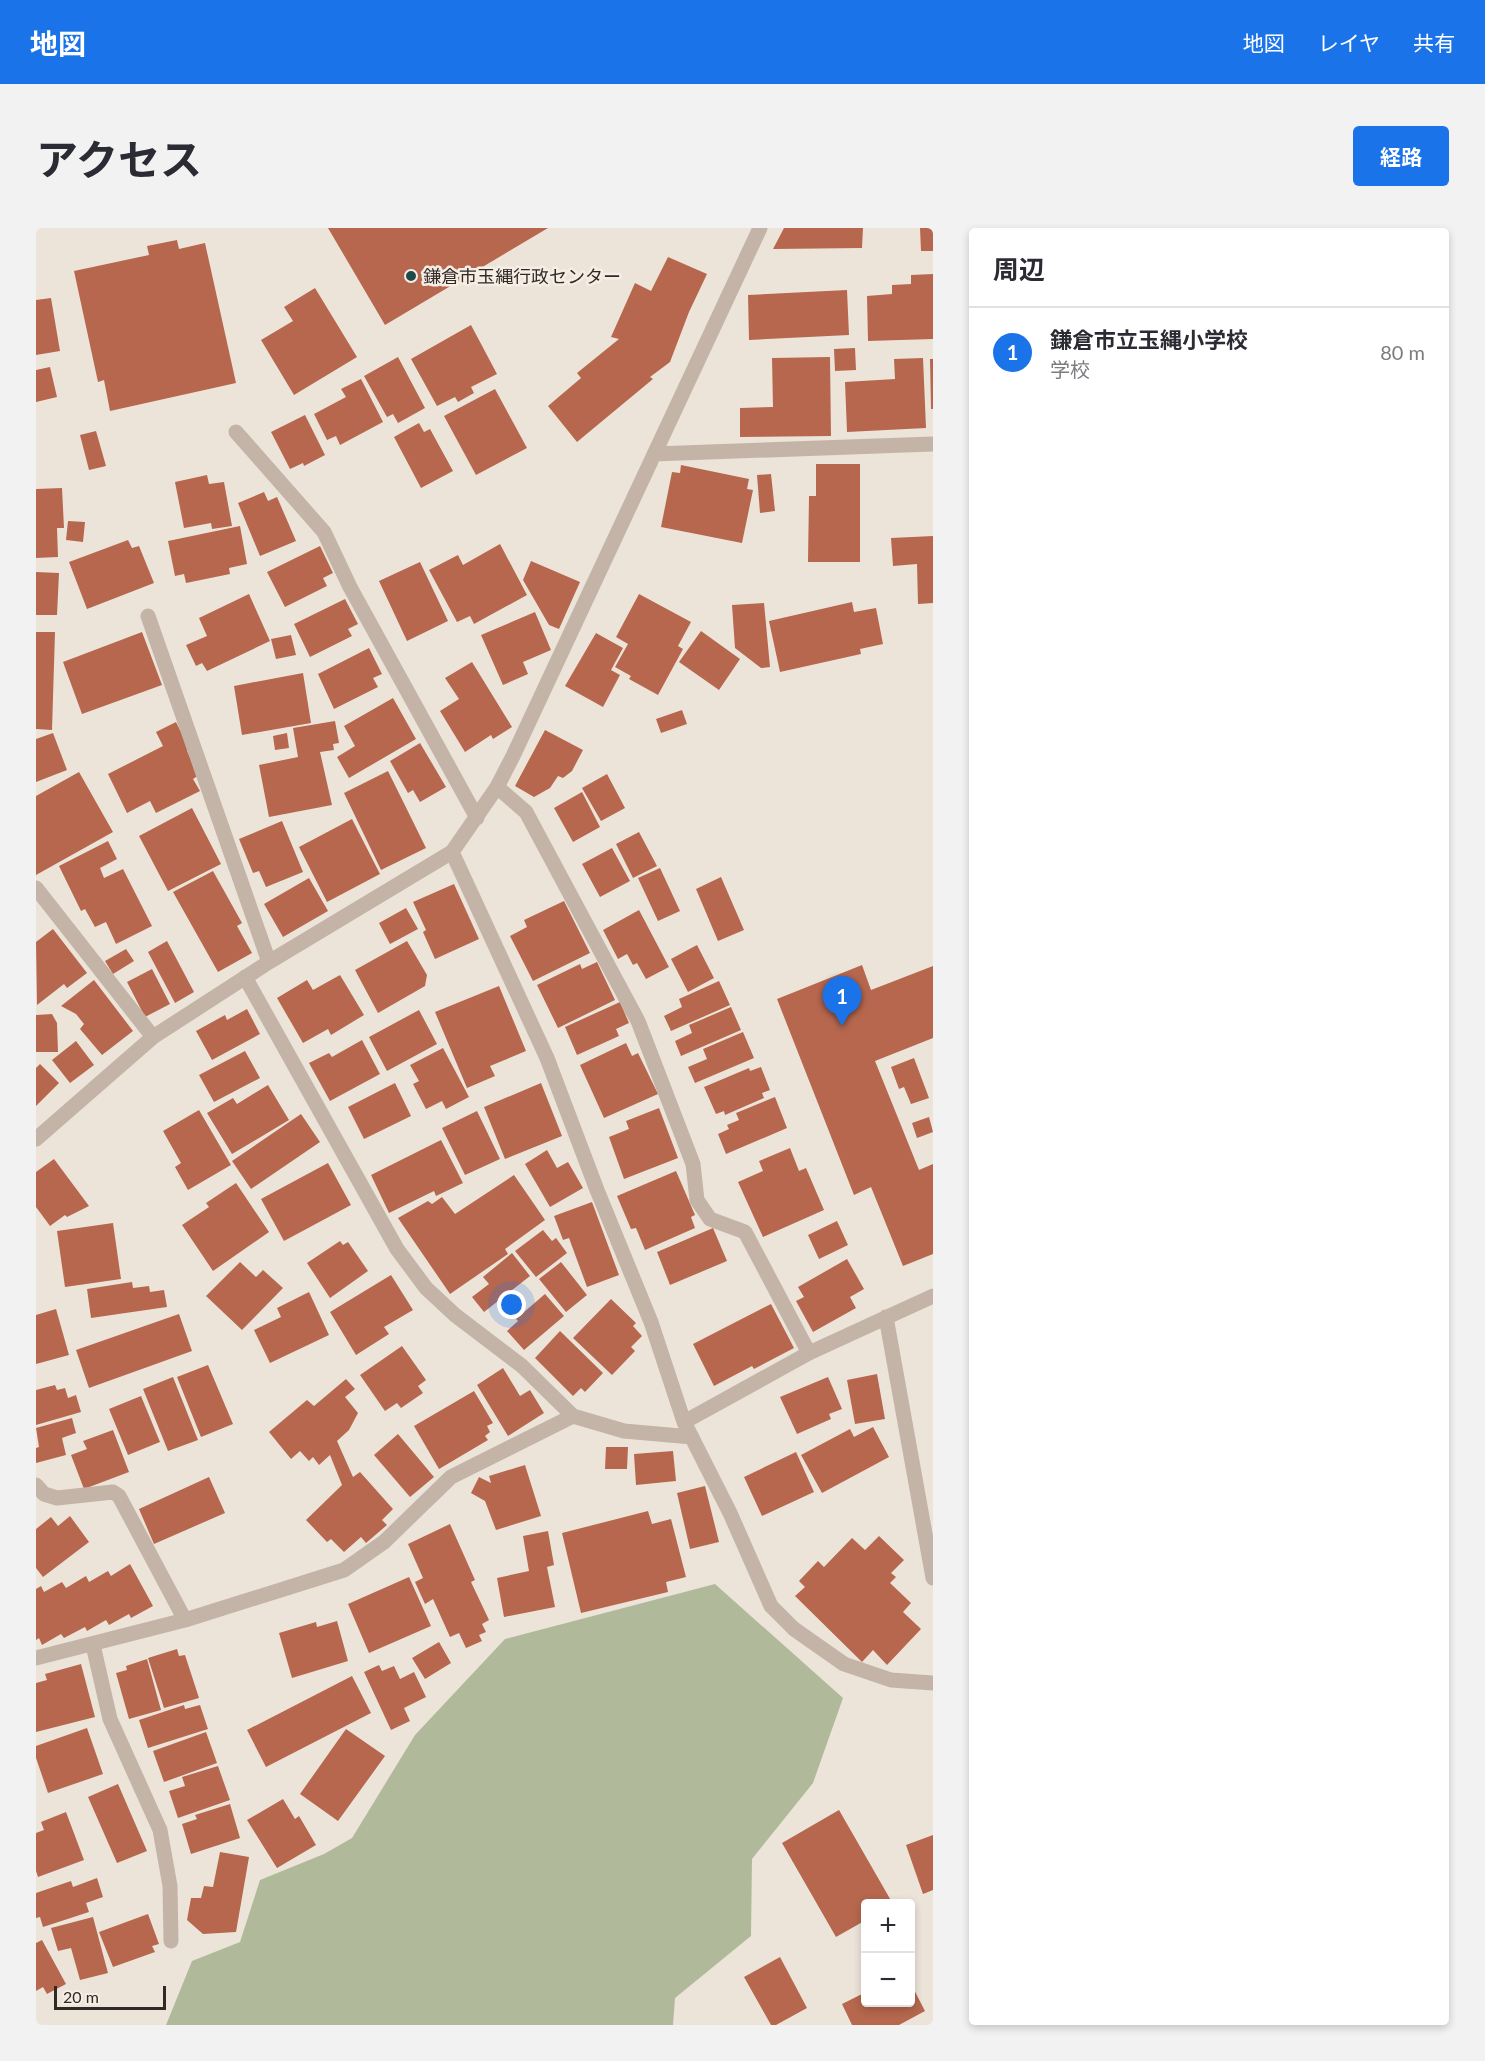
<!DOCTYPE html>
<html lang="ja">
<meta charset="utf-8">
<style>
body{margin:0;font-family:Lato,"Noto Sans JP",sans-serif;background:#f2f2f3;color:#2b2b33}
.controls{position:absolute;right:18px;bottom:18px;display:grid;overflow:hidden;border-radius:6px;box-shadow:0 3px 9px #0003}
.controls button{width:54px;height:54px;display:grid;place-items:center;padding:0;border:0;border-bottom:2px solid #e1e1e2;background:#fff;color:#2b2b33;font:30px sans-serif}
.scale{position:absolute;left:18px;bottom:15px;width:112px;box-sizing:border-box;padding-left:6px;border:3px solid #312926;border-top:0;font-size:16px;line-height:21px;white-space:nowrap;color:#312926;-webkit-text-stroke:4px #f6eee4;paint-order:stroke}
.you{position:absolute;left:476px;top:1077px;width:21px;height:21px;margin:-15px;border:4px solid #fff;border-radius:50%;background:#1a73e8;box-shadow:0 0 0 9px #1a73e833}
.badge{display:grid;place-items:center;width:39px;height:39px;border-radius:50%;background:#1a73e8;color:#fff;font-size:20px;font-weight:700}
.pin{position:absolute;translate:-50% -50px;filter:drop-shadow(0 2px 3px #0008)}
.pin::after{content:'';position:absolute;top:32px;width:21px;height:18px;background:inherit;clip-path:polygon(0 0,100% 0,50% 100%)}
.list{margin:0;padding:0;list-style:none}
h2{display:flex;justify-content:space-between;align-items:center;height:78px;margin:0;padding:0 24px;font-size:26px}
h2 small{font-size:20px;font-weight:400;color:#7c7c81}
.list li{display:grid;grid-template-columns:39px 1fr auto;gap:18px;align-items:center;box-sizing:border-box;height:90px;padding:0 24px;border-top:2px solid #e1e1e2}
.list b{display:block;font-size:22px;white-space:nowrap}
.list p{margin:0;font-size:20px;white-space:nowrap;color:#7c7c81}
.list em{font-size:20px;font-style:normal;color:#7c7c81}
.map{position:relative;flex:none;width:897px;height:1797px;overflow:hidden;border-radius:6px}
header{display:flex;align-items:center;gap:36px;box-sizing:border-box;height:84px;padding:0 30px;background:#1a73e8;color:#fff}
header strong{font-size:28px}
nav{display:flex;gap:33px;margin-inline-start:auto;font-size:21px}
.intro{display:flex;align-items:center;justify-content:space-between;box-sizing:border-box;height:144px;padding:0 36px}
h1{margin:0;font-size:42px}
.button{padding:15px 27px;border-radius:6px;background:#1a73e8;color:#fff;font-size:21px;font-weight:700}
main{display:flex;gap:36px;padding:0 36px}
aside{flex:1;background:#fff;border-radius:6px;box-shadow:0 3px 9px #0003}
.map>svg:first-child{display:block}
</style>
<header>
<strong>地図</strong>
<nav><a>地図</a><a>レイヤ</a><a>共有</a></nav>
</header>
<div class="intro"><h1>アクセス</h1><a class="button">経路</a></div>
<main>
<div class="map">
<svg width="897" height="1797" viewBox="0 0 897 1797">
<rect width="100%" height="100%" fill="#ede4d9"/>
<path fill="#b0ba9b" d="M 679,1356 L 807,1470 L 777,1555 L 716,1631 L 715,1708 L 639,1770 L 637,1797 L 130,1797 L 156,1733 L 204,1714 L 224,1652 L 288,1626 L 316,1610 L 379,1507 L 469,1411 Z"/>
<path fill="#b6674e" d="M 292,0 L 512,0 L 349,97 Z
M 748,0 L 827,0 L 826,20 L 737,21 Z
M 884,0 L 897,0 L 897,23 L 885,23 Z
M 141,12 L 143,21 L 169,15 L 200,155 L 74,183 L 68,152 L 62,154 L 38,43 L 113,27 L 111,18 Z
M 632,29 L 671,46 L 653,84 L 634,134 L 614,149 L 617,151 L 541,214 L 512,178 L 545,150 L 541,145 L 583,111 L 575,109 L 599,55 L 615,63 Z
M 897,46 L 897,111 L 832,113 L 831,68 L 856,66 L 856,57 L 875,56 L 875,47 Z
M 279,60 L 321,129 L 258,167 L 225,112 L 257,93 L 248,79 Z
M 811,62 L 813,107 L 713,112 L 712,67 Z
M 15,70 L 24,123 L 0,127 L 0,72 Z
M 435,97 L 461,146 L 435,159 L 438,165 L 422,174 L 419,169 L 401,178 L 375,131 Z
M 819,120 L 820,142 L 799,143 L 798,121 Z
M 362,129 L 389,180 L 362,195 L 357,186 L 351,189 L 328,148 Z
M 794,129 L 795,208 L 704,209 L 704,180 L 737,179 L 736,130 Z
M 887,130 L 890,200 L 811,204 L 809,154 L 859,151 L 858,131 Z
M 894,131 L 897,131 L 897,181 L 895,181 Z
M 14,139 L 21,169 L 0,174 L 0,142 Z
M 325,151 L 347,194 L 304,217 L 300,208 L 291,212 L 278,186 L 310,169 L 305,161 Z
M 459,161 L 491,220 L 440,247 L 408,188 Z
M 269,187 L 289,227 L 268,238 L 267,235 L 254,241 L 235,204 Z
M 383,195 L 388,204 L 394,201 L 417,243 L 385,260 L 358,209 Z
M 60,203 L 70,238 L 53,242 L 44,207 Z
M 780,236 L 824,236 L 824,334 L 772,334 L 773,268 L 780,268 Z
M 645,237 L 713,251 L 711,261 L 717,262 L 706,315 L 625,299 L 636,244 L 644,245 Z
M 735,246 L 739,283 L 724,285 L 721,247 Z
M 171,247 L 173,256 L 188,254 L 196,298 L 176,301 L 175,295 L 148,300 L 139,254 Z
M 26,260 L 28,300 L 21,300 L 22,329 L 0,330 L 0,261 Z
M 228,264 L 232,273 L 241,269 L 260,313 L 224,328 L 202,275 Z
M 32,293 L 49,294 L 47,314 L 30,312 Z
M 204,298 L 211,336 L 193,340 L 194,346 L 150,355 L 148,346 L 139,348 L 132,313 Z
M 897,308 L 897,375 L 882,376 L 881,336 L 857,338 L 855,310 Z
M 92,312 L 96,320 L 103,318 L 118,355 L 51,381 L 33,334 Z
M 464,316 L 491,367 L 438,396 L 434,388 L 421,394 L 393,342 L 422,327 L 427,337 Z
M 284,318 L 297,345 L 287,350 L 291,358 L 249,379 L 231,344 Z
M 495,333 L 544,354 L 523,401 L 513,397 L 487,352 Z
M 384,334 L 412,393 L 371,413 L 343,353 Z
M 0,344 L 23,345 L 21,387 L 0,387 Z
M 213,366 L 234,413 L 171,443 L 166,435 L 160,438 L 150,417 L 171,408 L 163,390 Z
M 603,366 L 655,394 L 642,418 L 647,421 L 622,467 L 593,451 L 595,448 L 579,439 L 592,416 L 580,409 Z
M 309,371 L 322,396 L 312,401 L 316,408 L 274,429 L 258,396 Z
M 816,374 L 818,384 L 840,380 L 847,416 L 824,421 L 825,426 L 744,444 L 733,393 Z
M 728,375 L 734,439 L 725,440 L 699,420 L 696,377 Z
M 499,384 L 515,422 L 487,434 L 492,446 L 467,457 L 445,407 Z
M 665,403 L 704,431 L 683,462 L 643,434 Z
M 0,404 L 19,404 L 16,502 L 0,501 Z
M 106,404 L 126,457 L 46,486 L 27,434 Z
M 560,405 L 587,420 L 575,442 L 584,447 L 567,479 L 529,458 Z
M 255,407 L 260,427 L 240,431 L 235,411 Z
M 333,420 L 346,446 L 337,450 L 342,459 L 298,481 L 282,446 Z
M 436,434 L 476,499 L 457,511 L 455,507 L 429,524 L 404,483 L 423,471 L 409,450 Z
M 267,445 L 275,495 L 206,507 L 198,458 Z
M 357,470 L 380,511 L 313,550 L 301,529 L 319,518 L 308,498 Z
M 646,482 L 651,496 L 625,505 L 620,491 Z
M 299,493 L 303,515 L 297,516 L 298,522 L 284,524 L 296,577 L 233,589 L 223,537 L 262,529 L 257,500 Z
M 140,494 L 154,522 L 151,523 L 163,547 L 157,551 L 164,563 L 120,585 L 114,573 L 91,585 L 72,546 L 127,518 L 120,504 Z
M 509,502 L 547,522 L 536,543 L 527,550 L 522,548 L 514,560 L 498,569 L 479,558 Z
M 17,505 L 31,542 L 0,554 L 0,511 Z
M 251,505 L 253,520 L 239,522 L 237,508 Z
M 384,515 L 410,559 L 384,574 L 377,562 L 372,565 L 354,533 Z
M 352,543 L 390,620 L 345,642 L 308,565 Z
M 43,544 L 77,604 L 0,647 L 0,568 Z
M 571,546 L 589,580 L 565,593 L 546,560 Z
M 546,564 L 564,599 L 537,614 L 518,580 Z
M 156,580 L 185,636 L 132,663 L 103,608 Z
M 316,591 L 344,646 L 291,674 L 263,619 Z
M 246,593 L 267,644 L 230,659 L 223,643 L 217,645 L 203,611 Z
M 603,604 L 621,638 L 597,650 L 580,616 Z
M 72,613 L 81,631 L 64,640 L 68,650 L 87,641 L 116,698 L 80,716 L 70,694 L 59,699 L 49,681 L 45,683 L 23,638 Z
M 576,620 L 594,653 L 564,669 L 546,636 Z
M 624,640 L 644,683 L 622,693 L 602,650 Z
M 177,643 L 206,695 L 201,698 L 216,725 L 182,744 L 137,664 Z
M 685,649 L 708,702 L 682,713 L 660,661 Z
M 273,650 L 292,683 L 247,709 L 228,676 Z
M 418,656 L 443,711 L 399,731 L 387,704 L 390,702 L 377,674 Z
M 528,673 L 554,725 L 497,753 L 474,708 L 491,699 L 488,692 Z
M 370,680 L 382,701 L 354,716 L 343,695 Z
M 603,682 L 633,739 L 610,751 L 601,735 L 597,737 L 591,726 L 582,731 L 567,702 Z
M 17,701 L 51,745 L 31,760 L 28,756 L 1,777 L 0,714 Z
M 131,713 L 158,764 L 139,775 L 112,724 Z
M 371,713 L 391,747 L 389,758 L 342,785 L 319,742 Z
M 661,717 L 678,750 L 652,764 L 635,731 Z
M 90,721 L 98,733 L 77,746 L 69,733 Z
M 561,734 L 579,772 L 522,800 L 501,757 L 544,736 L 546,741 Z
M 826,737 L 835,762 L 897,738 L 897,810 L 839,833 L 883,942 L 897,936 L 897,1026 L 867,1038 L 835,959 L 818,967 L 741,771 Z
M 116,741 L 134,776 L 109,789 L 91,754 Z
M 304,747 L 328,787 L 295,807 L 292,801 L 267,815 L 241,770 L 271,752 L 277,762 Z
M 58,752 L 97,803 L 66,827 L 44,801 L 48,796 L 40,786 L 25,778 Z
M 683,753 L 694,777 L 635,803 L 628,788 L 646,779 L 643,771 Z
M 463,758 L 490,823 L 454,838 L 459,848 L 431,860 L 399,784 Z
M 584,774 L 593,795 L 580,801 L 583,808 L 541,827 L 529,799 Z
M 695,779 L 705,802 L 645,828 L 639,813 L 656,805 L 653,797 Z
M 211,781 L 224,806 L 176,832 L 160,803 L 189,787 L 191,792 Z
M 383,782 L 401,816 L 351,843 L 333,809 Z
M 16,786 L 21,795 L 22,824 L 0,824 L 0,787 Z
M 707,804 L 718,830 L 659,855 L 652,839 L 671,831 L 667,821 Z
M 326,812 L 344,846 L 294,873 L 273,835 L 293,825 L 296,829 Z
M 40,813 L 58,837 L 34,855 L 16,832 Z
M 590,815 L 596,828 L 602,825 L 622,866 L 568,890 L 544,837 Z
M 407,820 L 433,869 L 410,881 L 406,873 L 390,881 L 377,856 L 383,853 L 374,837 Z
M 209,823 L 224,850 L 178,874 L 163,847 Z
M 878,830 L 893,870 L 875,876 L 868,859 L 863,861 L 855,839 Z
M 4,836 L 23,855 L 0,878 L 0,840 Z
M 725,839 L 734,862 L 726,865 L 728,870 L 689,887 L 688,883 L 680,886 L 668,859 L 713,840 L 714,843 Z
M 359,855 L 375,888 L 328,911 L 312,879 Z
M 505,855 L 526,908 L 469,931 L 448,879 Z
M 232,857 L 253,892 L 196,926 L 171,885 L 197,870 L 201,876 Z
M 739,869 L 751,900 L 690,926 L 682,906 L 693,901 L 691,897 L 703,892 L 700,885 Z
M 623,880 L 642,930 L 588,951 L 573,909 L 593,901 L 590,893 Z
M 163,882 L 195,937 L 152,962 L 139,939 L 145,935 L 127,903 Z
M 441,883 L 464,931 L 429,947 L 406,900 Z
M 265,886 L 284,914 L 215,961 L 196,933 Z
M 893,889 L 897,904 L 881,910 L 876,895 Z
M 405,912 L 427,955 L 400,968 L 398,963 L 353,985 L 335,947 Z
M 754,920 L 763,943 L 770,940 L 788,982 L 727,1009 L 702,954 L 727,943 L 723,933 Z
M 511,922 L 521,940 L 532,934 L 547,960 L 514,979 L 489,936 Z
M 18,931 L 53,978 L 31,989 L 29,987 L 14,998 L 0,979 L 0,944 Z
M 292,935 L 315,977 L 248,1013 L 225,971 Z
M 640,943 L 659,987 L 655,989 L 659,1000 L 609,1022 L 600,1000 L 595,1001 L 581,968 Z
M 478,947 L 509,992 L 469,1021 L 472,1026 L 414,1066 L 362,990 L 392,973 L 396,976 L 406,969 L 419,986 Z
M 200,955 L 233,1004 L 177,1043 L 146,997 L 173,979 L 170,975 Z
M 556,974 L 583,1047 L 551,1059 L 533,1010 L 527,1012 L 518,988 Z
M 801,993 L 812,1017 L 783,1031 L 772,1007 Z
M 77,995 L 85,1051 L 29,1059 L 21,1003 Z
M 677,1000 L 691,1033 L 634,1057 L 621,1024 Z
M 507,1002 L 516,1013 L 520,1010 L 531,1025 L 500,1049 L 479,1023 Z
M 304,1013 L 307,1017 L 312,1014 L 332,1043 L 294,1070 L 271,1035 Z
M 476,1025 L 494,1048 L 448,1084 L 436,1069 L 453,1056 L 447,1049 Z
M 811,1031 L 828,1061 L 814,1069 L 820,1080 L 777,1104 L 760,1073 L 768,1069 L 762,1059 Z
M 204,1034 L 220,1049 L 227,1042 L 247,1060 L 206,1102 L 170,1068 Z
M 525,1034 L 551,1067 L 530,1084 L 503,1051 Z
M 355,1047 L 377,1082 L 348,1099 L 353,1106 L 320,1127 L 294,1084 Z
M 96,1054 L 97,1060 L 113,1058 L 114,1064 L 128,1062 L 131,1079 L 55,1090 L 51,1061 Z
M 273,1064 L 293,1107 L 234,1135 L 218,1102 L 245,1089 L 241,1080 Z
M 509,1066 L 528,1088 L 488,1122 L 471,1103 L 482,1093 L 480,1091 Z
M 575,1071 L 600,1095 L 597,1098 L 606,1108 L 595,1119 L 599,1123 L 576,1147 L 537,1110 Z
M 735,1076 L 758,1120 L 718,1141 L 716,1138 L 678,1158 L 657,1116 Z
M 20,1081 L 33,1127 L 0,1136 L 0,1087 Z
M 143,1086 L 156,1123 L 53,1160 L 40,1122 Z
M 524,1103 L 567,1145 L 549,1164 L 545,1160 L 537,1168 L 499,1130 Z
M 366,1118 L 390,1152 L 382,1158 L 387,1165 L 365,1180 L 361,1175 L 349,1183 L 324,1147 Z
M 172,1137 L 197,1196 L 165,1209 L 141,1149 Z
M 467,1140 L 484,1168 L 494,1162 L 508,1185 L 472,1208 L 441,1157 Z
M 841,1146 L 849,1191 L 819,1196 L 811,1152 Z
M 137,1149 L 162,1212 L 132,1223 L 107,1161 Z
M 792,1149 L 806,1181 L 793,1186 L 795,1191 L 761,1206 L 744,1169 Z
M 310,1151 L 319,1161 L 309,1169 L 322,1185 L 313,1202 L 301,1213 L 317,1249 L 324,1244 L 357,1281 L 346,1292 L 351,1297 L 330,1315 L 325,1309 L 308,1324 L 295,1311 L 291,1314 L 270,1292 L 306,1257 L 294,1227 L 283,1237 L 277,1229 L 273,1233 L 264,1223 L 255,1231 L 233,1204 L 271,1172 L 278,1178 Z
M 19,1157 L 21,1162 L 29,1160 L 32,1170 L 40,1167 L 45,1184 L 0,1197 L 0,1162 Z
M 438,1163 L 457,1195 L 451,1198 L 454,1204 L 449,1208 L 452,1212 L 403,1241 L 378,1198 Z
M 105,1168 L 124,1214 L 92,1227 L 73,1181 Z
M 36,1190 L 40,1205 L 26,1210 L 30,1227 L 0,1235 L 0,1220 L 3,1219 L 0,1200 Z
M 837,1199 L 853,1229 L 786,1265 L 765,1227 L 814,1201 L 818,1209 Z
M 77,1202 L 93,1244 L 48,1261 L 35,1227 L 51,1221 L 47,1213 Z
M 362,1206 L 398,1249 L 374,1269 L 338,1227 Z
M 570,1219 L 592,1219 L 591,1241 L 569,1241 Z
M 637,1223 L 640,1253 L 600,1257 L 598,1226 Z
M 760,1224 L 778,1264 L 726,1288 L 708,1249 Z
M 489,1237 L 505,1288 L 460,1302 L 449,1273 L 435,1265 L 443,1249 L 455,1255 L 453,1248 Z
M 173,1249 L 189,1285 L 118,1316 L 103,1281 Z
M 669,1258 L 683,1314 L 654,1321 L 641,1265 Z
M 612,1283 L 616,1296 L 635,1291 L 650,1349 L 630,1354 L 632,1364 L 545,1385 L 526,1305 Z
M 34,1288 L 53,1314 L 7,1349 L 0,1340 L 0,1301 L 15,1289 L 22,1298 Z
M 414,1296 L 439,1352 L 435,1354 L 453,1392 L 446,1396 L 450,1404 L 443,1407 L 446,1413 L 430,1420 L 423,1405 L 414,1409 L 397,1371 L 389,1376 L 379,1354 L 387,1350 L 372,1316 Z
M 512,1303 L 518,1337 L 511,1339 L 519,1379 L 468,1389 L 461,1350 L 493,1343 L 487,1308 Z
M 843,1308 L 868,1332 L 855,1345 L 860,1349 L 854,1355 L 875,1375 L 867,1384 L 885,1401 L 851,1437 L 837,1422 L 826,1434 L 759,1368 L 769,1359 L 763,1353 L 782,1333 L 788,1339 L 816,1310 L 829,1322 Z
M 94,1336 L 117,1378 L 95,1390 L 93,1386 L 73,1397 L 70,1392 L 51,1403 L 49,1399 L 28,1410 L 25,1406 L 6,1417 L 3,1410 L 0,1412 L 0,1361 L 5,1358 L 8,1364 L 26,1354 L 30,1360 L 50,1348 L 53,1354 L 72,1343 L 75,1348 Z
M 373,1349 L 395,1398 L 333,1425 L 312,1376 Z
M 301,1393 L 312,1433 L 256,1450 L 243,1405 L 280,1394 L 281,1399 Z
M 403,1414 L 415,1435 L 389,1451 L 376,1430 Z
M 141,1421 L 143,1428 L 149,1427 L 163,1470 L 128,1480 L 112,1430 Z
M 111,1431 L 125,1482 L 93,1491 L 80,1445 L 91,1442 L 90,1438 Z
M 45,1436 L 59,1489 L 0,1504 L 0,1455 L 11,1452 L 9,1446 Z
M 343,1437 L 346,1443 L 358,1438 L 364,1451 L 378,1444 L 390,1469 L 368,1480 L 374,1493 L 355,1502 L 328,1444 Z
M 316,1448 L 335,1485 L 230,1539 L 211,1502 Z
M 148,1477 L 149,1481 L 164,1477 L 172,1501 L 112,1520 L 103,1492 Z
M 51,1500 L 67,1546 L 12,1565 L 0,1530 L 0,1518 Z
M 310,1501 L 349,1528 L 302,1593 L 264,1566 Z
M 170,1504 L 181,1535 L 128,1554 L 117,1523 Z
M 182,1538 L 194,1572 L 142,1590 L 133,1563 L 149,1558 L 146,1549 Z
M 82,1556 L 111,1623 L 81,1635 L 52,1569 Z
M 247,1571 L 259,1591 L 263,1588 L 280,1617 L 241,1640 L 211,1592 Z
M 194,1576 L 204,1610 L 155,1626 L 146,1596 L 161,1591 L 159,1587 Z
M 803,1582 L 857,1676 L 830,1676 L 830,1692 L 800,1709 L 746,1615 Z
M 30,1584 L 48,1632 L 2,1649 L 0,1643 L 0,1605 L 8,1602 L 5,1594 Z
M 897,1607 L 897,1662 L 887,1666 L 870,1617 Z
M 184,1624 L 213,1629 L 200,1704 L 167,1706 L 151,1692 L 155,1670 L 165,1670 L 168,1658 L 177,1659 Z
M 61,1650 L 67,1669 L 50,1675 L 53,1684 L 7,1699 L 4,1689 L 0,1690 L 0,1665 L 35,1653 L 37,1659 Z
M 112,1686 L 123,1716 L 116,1718 L 119,1724 L 77,1739 L 63,1704 Z
M 57,1689 L 72,1745 L 44,1752 L 35,1720 L 22,1723 L 15,1700 Z
M 6,1712 L 30,1756 L 11,1766 L 7,1759 L 0,1763 L 0,1715 Z
M 744,1729 L 771,1780 L 740,1797 L 735,1797 L 708,1749 Z
M 874,1754 L 889,1783 L 863,1797 L 816,1797 L 806,1776 L 830,1764 L 830,1774 L 874,1774 Z"/>
<g fill="none" stroke-linecap="round" stroke-linejoin="round">
<path stroke="#c3b4a7" stroke-width="15" d="M 200,204 L 288,304 L 314,359 L 441,590
M 618,226 L 897,216
M 112,388 L 233,734
M 461,559 L 490,584 L 602,793 L 657,936 L 661,972 L 674,991 L 709,1004 L 773,1125
M 416,624 L 511,830 L 561,962 L 615,1094 L 648,1194 L 694,1285 L 735,1378 L 758,1401 L 808,1436 L 855,1452 L 897,1455
M 0,660 L 117,809
M 209,749 L 361,1021 L 390,1060 L 419,1087 L 486,1138 L 537,1188 L 588,1203 L 656,1209
M 0,911 L 117,809 L 233,734 L 416,624 L 461,559 L 477,528 L 724,0
M 850,1089 L 897,1350
M 648,1194 L 773,1125 L 897,1068
M 0,1257 L 8,1266 L 21,1270 L 77,1264 L 83,1268 L 149,1392
M 57,1417 L 74,1491 L 124,1602 L 134,1658 L 135,1713
M 0,1430 L 149,1392 L 308,1342 L 348,1314 L 415,1249 L 537,1188"/>
</g>
<circle fill="#214a4d" stroke="#f6eee4" stroke-width="2" cx="375" cy="48" r="6"/>
<g text-anchor="middle" dominant-baseline="central" stroke-width="5" stroke-linejoin="round" paint-order="stroke">
<g font-size="18" fill="#312926" stroke="#f6eee4" text-anchor="start">
<text x="387" y="48">鎌倉市玉縄行政センター</text>
</g>
</g>
</svg>
<div class="controls">
<button>+</button>
<button>−</button>
</div>
<div class="scale">20 m</div>
<div class="you"></div>
<div class="pin badge" style="left:806px;top:798px">1</div>
</div>
<aside>
<h2>周辺<small></small></h2>
<ul class="list">
<li><span class="badge">1</span><div><b>鎌倉市立玉縄小学校</b><p>学校</p></div><em>80 m</em></li>
</ul>
</aside>
</main>
